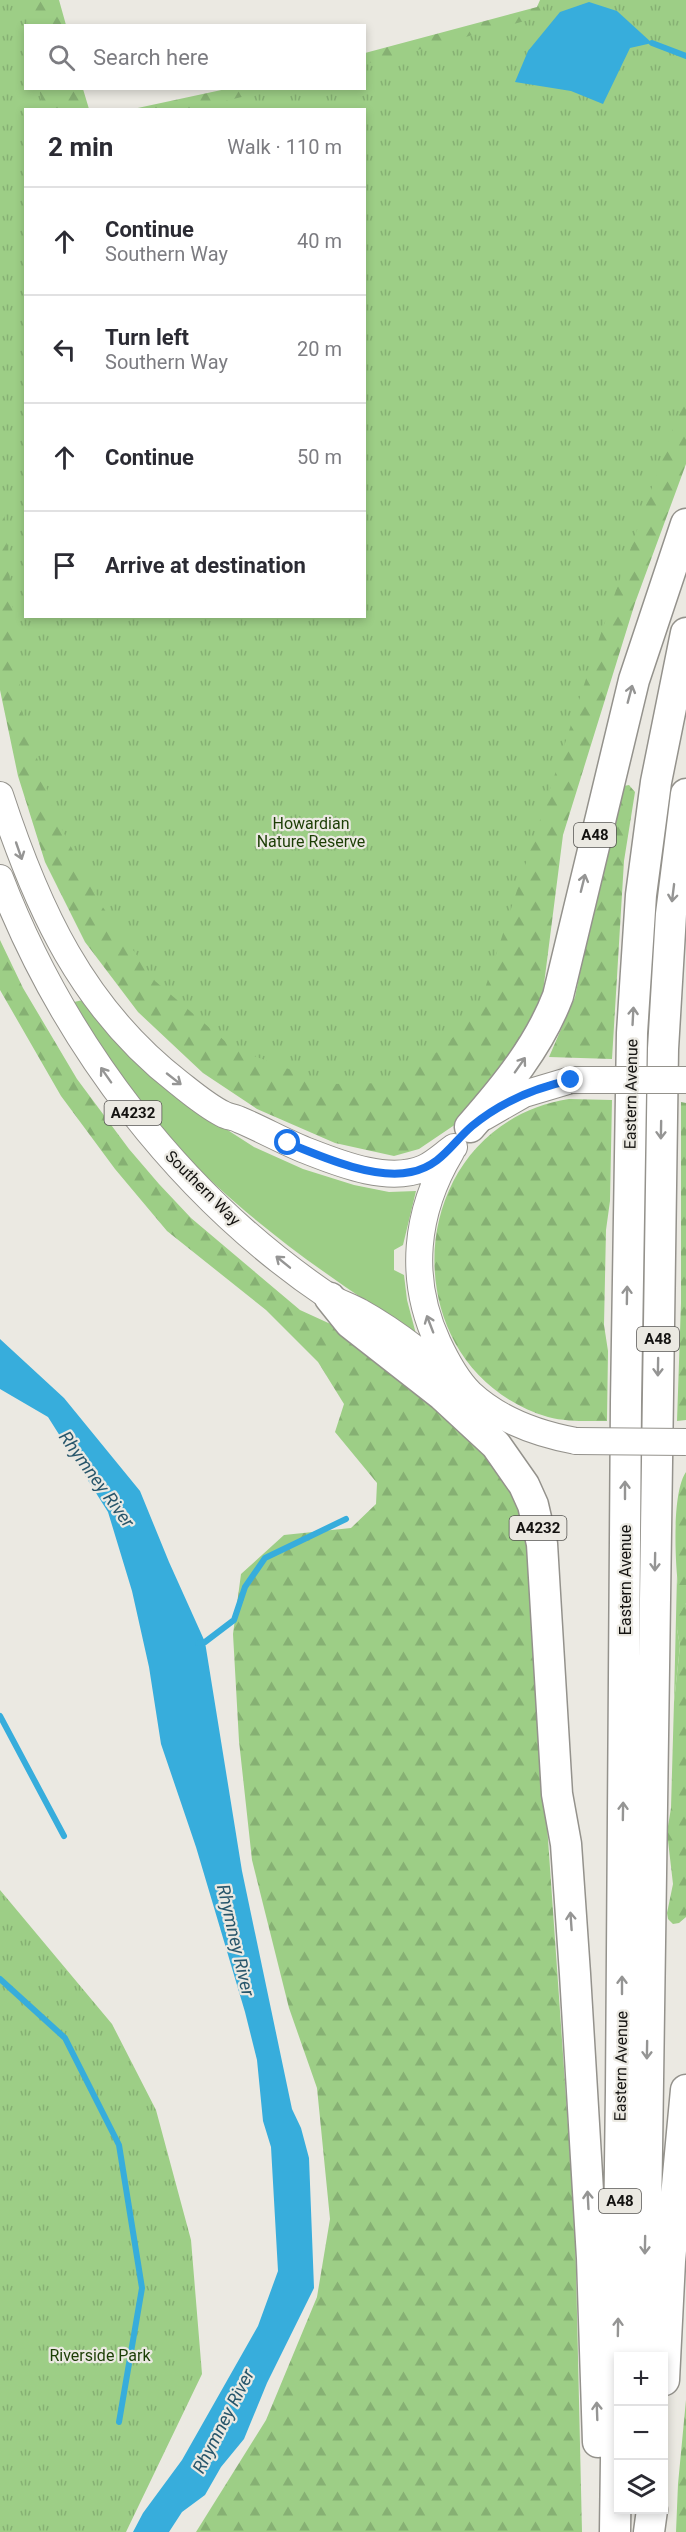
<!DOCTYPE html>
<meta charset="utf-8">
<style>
body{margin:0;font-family:Roboto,sans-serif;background:#f2f2f3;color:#2b2b33}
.controls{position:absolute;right:18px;bottom:18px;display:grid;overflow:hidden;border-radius:0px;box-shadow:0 3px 9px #0003}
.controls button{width:54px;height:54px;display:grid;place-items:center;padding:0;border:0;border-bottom:2px solid #e1e1e2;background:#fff;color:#2b2b33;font:30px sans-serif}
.stop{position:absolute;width:18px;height:18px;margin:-14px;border:4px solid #1a73e8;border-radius:50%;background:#fff}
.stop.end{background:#1a73e8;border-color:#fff;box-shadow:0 2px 6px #0008}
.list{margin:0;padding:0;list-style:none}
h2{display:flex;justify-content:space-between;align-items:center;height:78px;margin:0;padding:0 24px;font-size:26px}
h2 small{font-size:20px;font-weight:400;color:#7c7c81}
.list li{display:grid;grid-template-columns:39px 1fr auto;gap:18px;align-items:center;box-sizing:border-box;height:108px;padding:0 24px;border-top:2px solid #e1e1e2}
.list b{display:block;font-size:22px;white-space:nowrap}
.list p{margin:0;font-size:20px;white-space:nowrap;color:#7c7c81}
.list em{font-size:20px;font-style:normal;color:#7c7c81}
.icon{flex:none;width:33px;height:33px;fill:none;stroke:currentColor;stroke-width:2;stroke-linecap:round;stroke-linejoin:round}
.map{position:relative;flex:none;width:686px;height:2532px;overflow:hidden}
.search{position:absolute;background:#fff;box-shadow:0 3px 9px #0003;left:24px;top:24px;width:342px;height:66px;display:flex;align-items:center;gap:15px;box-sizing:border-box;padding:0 21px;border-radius:0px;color:#7c7c81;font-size:22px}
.panel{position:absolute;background:#fff;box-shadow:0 3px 9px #0003;left:24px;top:108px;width:342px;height:510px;border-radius:0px}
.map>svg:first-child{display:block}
</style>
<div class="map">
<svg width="686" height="2532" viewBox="0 0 686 2532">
<defs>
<pattern id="forest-firs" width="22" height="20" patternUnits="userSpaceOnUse" patternTransform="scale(1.5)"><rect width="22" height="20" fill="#9dce86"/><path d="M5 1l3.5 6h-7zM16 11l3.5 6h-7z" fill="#86b073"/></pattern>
<pattern id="park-tufts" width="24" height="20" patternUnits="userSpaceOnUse" patternTransform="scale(1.5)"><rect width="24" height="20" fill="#9dce86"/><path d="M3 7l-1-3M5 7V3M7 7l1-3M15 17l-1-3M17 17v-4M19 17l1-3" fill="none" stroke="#86b073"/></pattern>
</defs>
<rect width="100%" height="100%" fill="#ebe9e2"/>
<path fill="#9dce86" d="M 83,1000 L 132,1058 L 170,1093 L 254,1147 L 303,1169 L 354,1185 L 389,1192 L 416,1191 L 403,1245 L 394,1250 L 394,1270 L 404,1275 L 407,1300 L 416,1334 C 302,1260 188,1180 111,1064 C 98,1044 86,1022 74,1002 Z
M 677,1575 L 678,1585 L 686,1585 L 686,1603 L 677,1629 L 680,1646 L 674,1702 Z"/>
<path fill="url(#forest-firs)" d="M 0,0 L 59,0 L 66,25 L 26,26 L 26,88 L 83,89 L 89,109 L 26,110 L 26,616 L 369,929 L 364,110 L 133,109 L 226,89 L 364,88 L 365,53 L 537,7 L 540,0 L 686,0 L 686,464 L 635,603 L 563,835 L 543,992 L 521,1043 L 456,1124 L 419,1149 L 394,1156 L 335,1143 L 257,1109 L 203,1073 L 138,1012 L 85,942 L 45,862 L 18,776 L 0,690 Z
M 629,785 L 635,792 L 624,861 L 612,1059 L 549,1057 L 575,997 L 618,787 Z
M 0,940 L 23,988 L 77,1079 L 129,1149 L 159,1184 L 191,1218 L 300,1310 L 348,1332 L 470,1431 L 525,1510 L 575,2226 L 582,2532 L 196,2532 L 266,2420 L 317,2297 L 330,2219 L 317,2088 L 289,2008 L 252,1860 L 239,1741 L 233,1634 L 241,1574 L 284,1535 L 351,1528 L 376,1504 L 377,1483 L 335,1432 L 344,1404 L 318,1362 L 266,1310 L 167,1231 L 115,1169 L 61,1096 L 0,990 Z
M 569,1099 L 612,1100 L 610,1201 L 606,1230 L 604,1325 L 608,1351 L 607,1421 C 587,1421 567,1422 548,1417 C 387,1368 400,1126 569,1099 Z
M 681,1102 L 686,1103 L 686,1420 L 677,1421 L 681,1303 Z
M 686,1472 L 686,1585 L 678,1585 C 675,1560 672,1492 686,1472 Z
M 686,1603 L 686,1917 L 679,1923 L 673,1924 L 668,1919 L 667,1913 L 673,1884 L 667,1832 L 671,1808 L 674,1702 L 680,1646 L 677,1629 L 678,1617 Z
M 686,2400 L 686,2532 L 676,2532 L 678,2484 Z"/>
<path fill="url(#park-tufts)" d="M 0,0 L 27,0 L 24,1 L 28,25 L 26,26 L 26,88 L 39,89 L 43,109 L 26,110 L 26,616 L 364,616 L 364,110 L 192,109 L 275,89 L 364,88 L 365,64 L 536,18 L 548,0 L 686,0 L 686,399 L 671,433 L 599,639 L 478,1010 L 442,1049 L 387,1083 L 329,1084 L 233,1048 L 155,981 L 102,906 L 56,818 L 22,711 L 0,470 Z
M 0,1890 L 112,2024 L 156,2110 L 191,2240 L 202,2374 L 126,2532 L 0,2532 Z"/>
<path fill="#37addc" d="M 589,2 L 617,11 L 652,43 L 630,48 L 603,104 L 571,91 L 515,82 L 528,51 L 560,12 Z
M 0,1339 L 64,1398 L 140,1491 L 169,1562 L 205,1642 L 242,1871 L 292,2109 L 301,2128 L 309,2158 L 314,2288 L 267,2383 L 244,2439 L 221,2467 L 205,2495 L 182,2512 L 169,2532 L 133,2532 L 143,2513 L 182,2460 L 258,2326 L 278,2271 L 271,2147 L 263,2121 L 257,2060 L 245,2012 L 196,1847 L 161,1744 L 149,1667 L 132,1591 L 108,1512 L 48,1417 L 0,1389 Z"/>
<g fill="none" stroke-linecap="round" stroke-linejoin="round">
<path stroke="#37addc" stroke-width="6" d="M 652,43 L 686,56
M 198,1643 L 205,1642 L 234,1620 L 245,1587 L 265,1558 L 346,1519
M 0,1716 L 64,1836
M 0,1979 L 65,2038 L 119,2145 L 142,2288 L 119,2422"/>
<defs>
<path id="major" d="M 0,795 C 37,908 82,1008 179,1083 C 193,1094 207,1106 223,1114 C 228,1117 235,1117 240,1120 C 264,1130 286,1143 310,1152 C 343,1165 390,1183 424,1168 C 435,1163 444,1154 454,1147
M 0,878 C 64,1044 180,1196 328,1296 C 338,1303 350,1306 360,1312 C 398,1333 437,1365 470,1393
M 484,1117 L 524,1094 L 571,1080
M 451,1152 C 415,1212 408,1279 438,1343 C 446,1360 456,1379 470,1393 C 499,1420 538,1434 576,1441"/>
<path id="highway" d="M 470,1127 C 505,1087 539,1046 558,996 L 634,680 L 686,524
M 330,1298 L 350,1323 L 442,1395 L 496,1445 L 524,1485 L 533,1505 L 542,1544 L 557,1794 L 566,1844 L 575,1974 L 592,2258 L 598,2442
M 644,2356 L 663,1049 L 671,914 L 686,794
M 664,2380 L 670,2261 L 686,2090
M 615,2532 L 621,2091 L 626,1402 L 632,1033 L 641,895 L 656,782 L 686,633
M 649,2532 L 652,2510"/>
</defs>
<use href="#major" stroke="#94928c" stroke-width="28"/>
<use href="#highway" stroke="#94928c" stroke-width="33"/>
<use href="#major" stroke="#fff" stroke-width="26"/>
<use href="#highway" stroke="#fff" stroke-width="30"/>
<defs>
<path id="major-bridge" d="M 571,1080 L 686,1080
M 576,1441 L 686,1442"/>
</defs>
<use href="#major-bridge" stroke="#94928c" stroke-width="28" stroke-linecap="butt"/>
<use href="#major-bridge" stroke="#fff" stroke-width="26"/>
</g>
<defs><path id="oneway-shaft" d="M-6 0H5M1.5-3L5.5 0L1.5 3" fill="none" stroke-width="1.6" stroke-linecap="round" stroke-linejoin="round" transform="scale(1.5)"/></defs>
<g stroke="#959594">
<use href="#oneway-shaft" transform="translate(630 694) rotate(-75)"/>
<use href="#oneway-shaft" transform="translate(19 851) rotate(71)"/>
<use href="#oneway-shaft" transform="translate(583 883) rotate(-76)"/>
<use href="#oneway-shaft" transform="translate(673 893) rotate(97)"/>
<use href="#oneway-shaft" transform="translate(633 1016) rotate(-87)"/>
<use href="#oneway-shaft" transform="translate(520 1065) rotate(-55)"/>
<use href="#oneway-shaft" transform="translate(106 1075) rotate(-125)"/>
<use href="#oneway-shaft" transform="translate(174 1079) rotate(38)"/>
<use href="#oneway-shaft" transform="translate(661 1130) rotate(91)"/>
<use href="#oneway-shaft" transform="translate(283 1262) rotate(-141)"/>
<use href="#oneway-shaft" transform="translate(627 1295) rotate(-89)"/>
<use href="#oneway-shaft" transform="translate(430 1324) rotate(-111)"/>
<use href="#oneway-shaft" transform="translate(658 1367) rotate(91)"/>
<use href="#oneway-shaft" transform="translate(625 1490) rotate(-90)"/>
<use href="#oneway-shaft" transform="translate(655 1562) rotate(91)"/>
<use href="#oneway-shaft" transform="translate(623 1811) rotate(-89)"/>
<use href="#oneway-shaft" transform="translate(571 1921) rotate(-94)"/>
<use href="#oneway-shaft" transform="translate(622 1985) rotate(-90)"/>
<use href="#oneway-shaft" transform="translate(647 2050) rotate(91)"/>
<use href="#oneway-shaft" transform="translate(588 2200) rotate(-93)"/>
<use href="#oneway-shaft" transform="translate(645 2245) rotate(91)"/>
<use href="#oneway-shaft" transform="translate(618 2327) rotate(-89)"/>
<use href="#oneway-shaft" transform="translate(597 2411) rotate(-92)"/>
</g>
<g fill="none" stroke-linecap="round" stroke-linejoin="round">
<path stroke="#1a73e8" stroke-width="8" d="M 288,1143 C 322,1157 374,1180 411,1172 C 441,1166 452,1143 472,1126 C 501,1102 534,1088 571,1080"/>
</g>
<g text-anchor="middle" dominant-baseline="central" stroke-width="4.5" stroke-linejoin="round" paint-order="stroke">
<g fill="#ebe9e2" stroke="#545350" stroke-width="1.5">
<rect x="574" y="823" width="42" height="24" rx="4.5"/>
<rect x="104.5" y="1101" width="57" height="24" rx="4.5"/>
<rect x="637" y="1327" width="42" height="24" rx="4.5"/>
<rect x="509.5" y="1516" width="57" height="24" rx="4.5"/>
<rect x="599" y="2189" width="42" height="24" rx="4.5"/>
</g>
<g font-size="15" font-weight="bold" fill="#141311">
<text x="595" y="835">A48</text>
<text x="133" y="1113">A4232</text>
<text x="658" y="1339">A48</text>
<text x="538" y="1528">A4232</text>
<text x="620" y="2201">A48</text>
</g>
<g font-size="16" fill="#1c3e05" stroke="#ebe9e2">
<text x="311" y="823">Howardian<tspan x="311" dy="18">Nature Reserve</tspan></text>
<text x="100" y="2355">Riverside Park</text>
</g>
<g font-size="16" fill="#141311" stroke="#ebe9e2">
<text transform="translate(631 1094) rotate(-89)">Eastern Avenue</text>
<text transform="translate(203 1188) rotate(45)">Southern Way</text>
<text transform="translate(625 1580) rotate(-90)">Eastern Avenue</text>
<text transform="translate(621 2066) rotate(-89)">Eastern Avenue</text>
</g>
<g font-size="18" font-style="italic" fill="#28566b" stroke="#ebe9e2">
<text transform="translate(97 1479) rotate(54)">Rhymney River</text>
<text transform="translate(236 1940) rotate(77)">Rhymney River</text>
<text transform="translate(223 2421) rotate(-63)">Rhymney River</text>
</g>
</g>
</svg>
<div class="controls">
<button>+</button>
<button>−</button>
<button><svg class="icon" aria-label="layers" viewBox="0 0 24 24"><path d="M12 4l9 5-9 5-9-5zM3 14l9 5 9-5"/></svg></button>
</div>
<div class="stop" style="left:288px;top:1143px"></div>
<div class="stop end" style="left:571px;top:1080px"></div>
<div class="search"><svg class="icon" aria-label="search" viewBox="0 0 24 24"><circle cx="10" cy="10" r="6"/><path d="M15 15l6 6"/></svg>Search here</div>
<section class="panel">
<h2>2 min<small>Walk · 110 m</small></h2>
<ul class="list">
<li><svg class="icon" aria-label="ahead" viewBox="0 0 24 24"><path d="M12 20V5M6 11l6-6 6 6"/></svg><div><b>Continue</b><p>Southern Way</p></div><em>40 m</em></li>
<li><svg class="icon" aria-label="left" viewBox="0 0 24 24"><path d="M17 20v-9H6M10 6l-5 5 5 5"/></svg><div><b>Turn left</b><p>Southern Way</p></div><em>20 m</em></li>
<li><svg class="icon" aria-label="ahead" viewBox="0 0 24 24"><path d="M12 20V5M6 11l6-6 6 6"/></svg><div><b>Continue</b></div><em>50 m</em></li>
<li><svg class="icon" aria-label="arrive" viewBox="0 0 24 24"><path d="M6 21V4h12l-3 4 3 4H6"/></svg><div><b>Arrive at destination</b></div></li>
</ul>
</section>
</div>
